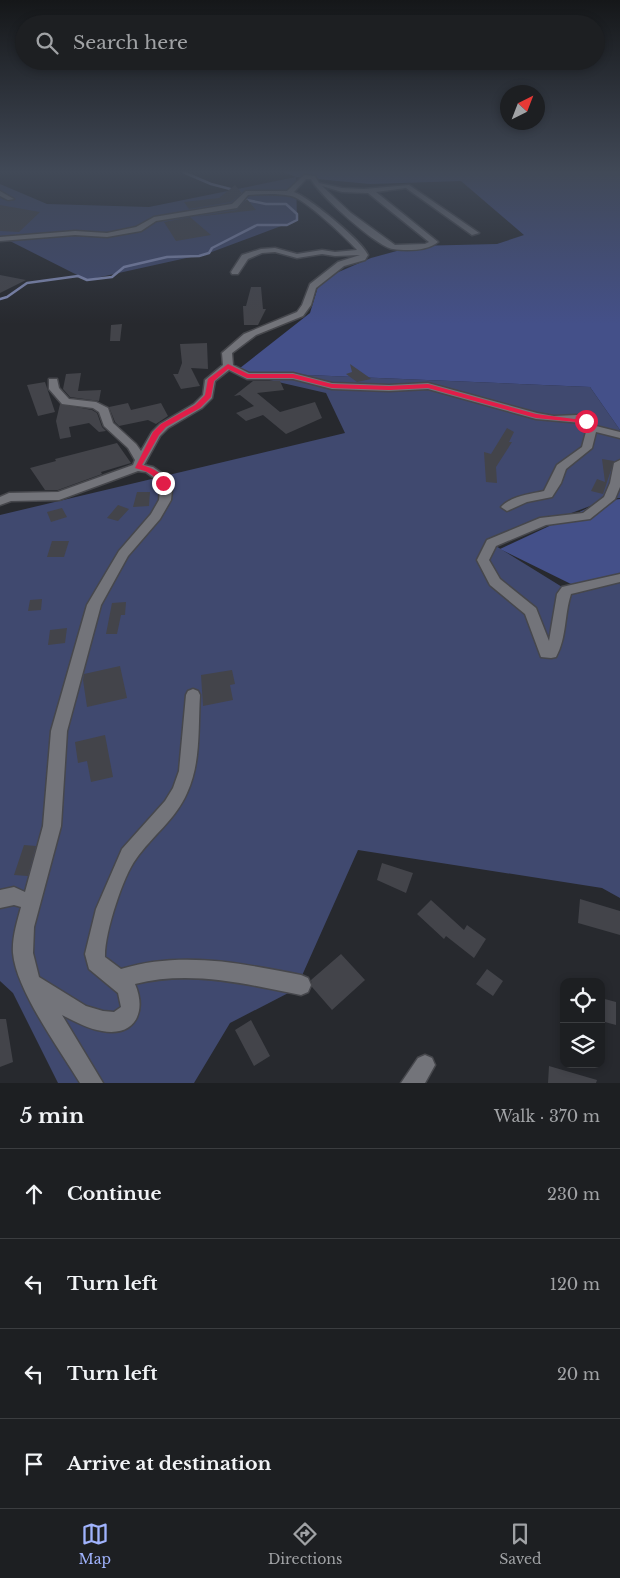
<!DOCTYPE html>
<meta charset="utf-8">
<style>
body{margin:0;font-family:"Libre Baskerville",serif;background:#25272a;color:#f1f3f6}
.controls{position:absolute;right:15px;bottom:15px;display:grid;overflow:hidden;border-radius:10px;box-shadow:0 2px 8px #0003}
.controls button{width:45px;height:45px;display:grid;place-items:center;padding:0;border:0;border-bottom:1px solid #3b3d40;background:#1d1f22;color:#f1f3f6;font:25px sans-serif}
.compass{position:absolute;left:500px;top:85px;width:45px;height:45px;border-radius:50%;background:#1d1f22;box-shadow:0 2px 8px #0003;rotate:42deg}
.stop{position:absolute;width:15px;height:15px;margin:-11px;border:4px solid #e11d48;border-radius:50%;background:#fff}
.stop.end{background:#e11d48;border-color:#fff;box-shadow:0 1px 5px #0008}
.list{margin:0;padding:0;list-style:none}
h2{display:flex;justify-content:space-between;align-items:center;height:65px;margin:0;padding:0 20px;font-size:21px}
h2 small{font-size:16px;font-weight:400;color:#a0a2a5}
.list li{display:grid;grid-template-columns:32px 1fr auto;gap:15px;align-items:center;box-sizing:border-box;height:90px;padding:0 20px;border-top:1px solid #3b3d40}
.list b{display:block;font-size:19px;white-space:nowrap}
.list em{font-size:16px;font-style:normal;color:#a0a2a5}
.icon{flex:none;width:28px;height:28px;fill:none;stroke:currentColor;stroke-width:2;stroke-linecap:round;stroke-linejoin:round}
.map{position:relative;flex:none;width:620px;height:1083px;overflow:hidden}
.search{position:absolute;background:#1d1f22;box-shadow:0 2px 8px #0003;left:15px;right:15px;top:15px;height:55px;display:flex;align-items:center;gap:12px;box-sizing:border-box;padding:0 18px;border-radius:28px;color:#a0a2a5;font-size:19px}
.sheet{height:425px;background:#1d1f22}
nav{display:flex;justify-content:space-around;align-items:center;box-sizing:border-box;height:70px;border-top:1px solid #3b3d40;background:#1d1f22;font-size:14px;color:#a0a2a5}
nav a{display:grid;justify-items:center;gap:2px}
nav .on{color:#a0b3fd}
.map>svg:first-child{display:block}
</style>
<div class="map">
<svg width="620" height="1083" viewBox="0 0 620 1083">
<rect width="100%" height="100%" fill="#27292e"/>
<path fill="#40496f" d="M 296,177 L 297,220 L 209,253 L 87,280 L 0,236 L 0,184 L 47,204 L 149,207 Z
M 235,372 L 590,387 L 620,430 L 620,498 L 609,499 L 491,543 L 567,590 L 620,575 L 620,898 L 602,888 L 358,850 L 296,989 L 230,1023 L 194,1083 L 58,1083 L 13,993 L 0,981 L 0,515 L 345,433 L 326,393 Z"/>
<path fill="#445089" d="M 284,172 L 620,172 L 620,430 L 590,387 L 235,372 L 310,313 L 320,280 L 371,258 L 415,246 L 497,244 L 524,235 L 461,181 L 370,184 L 296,177 Z
M 620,499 L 620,574 L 573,585 L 500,549 L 603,501 Z"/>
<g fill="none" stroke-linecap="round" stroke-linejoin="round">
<path stroke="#818ab4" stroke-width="2.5" d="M 0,299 L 7,297 L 27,283 L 78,276 L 87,280 L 112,277 L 124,267 L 167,257 L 199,256 L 209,253 L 212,248 L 257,225 L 287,225 L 297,220 L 297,214 L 286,204 L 266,204 L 247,200 L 238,191 L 211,184 L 183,172"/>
</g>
<path fill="#43444a" d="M 235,185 L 242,193 L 231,202 L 189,209 L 184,202 L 219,198 Z
M 247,199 L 256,210 L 195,217 L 237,210 Z
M 0,205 L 40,212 L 19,232 L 0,231 Z
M 190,217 L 211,235 L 176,241 L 164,222 Z
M 0,275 L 26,280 L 0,293 Z
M 251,287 L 261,287 L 263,309 L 266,309 L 258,325 L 244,325 L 243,306 L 246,306 Z
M 122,324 L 120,341 L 110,341 L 111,325 Z
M 207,343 L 208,369 L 191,368 L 200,386 L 181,389 L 173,374 L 178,374 L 182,363 L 180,344 Z
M 350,364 L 370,378 L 371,379 L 357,382 L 346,374 L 352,372 Z
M 81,373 L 78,391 L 101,390 L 99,401 L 70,397 L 63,389 L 66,374 Z
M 253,381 L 280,381 L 284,390 L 257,393 L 280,412 L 315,402 L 322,418 L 286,434 L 263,415 L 246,421 L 236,413 L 254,406 L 240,395 L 234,396 Z
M 45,382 L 55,412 L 38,416 L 27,385 Z
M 128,403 L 131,410 L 161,403 L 168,416 L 156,424 L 148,420 L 119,426 L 115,422 L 109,407 Z
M 60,404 L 92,410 L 97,413 L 102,427 L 106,431 L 99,432 L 89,423 L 69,427 L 71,437 L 60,439 L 56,421 Z
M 507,428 L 514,432 L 509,442 L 512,442 L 496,467 L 497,483 L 486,482 L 484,452 L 491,454 Z
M 117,443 L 131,463 L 101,472 L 102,474 L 58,490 L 45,490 L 30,468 L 56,461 L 55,459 Z
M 602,459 L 614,461 L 603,494 L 591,491 L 597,479 L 605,482 Z
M 137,492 L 150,492 L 149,506 L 133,507 Z
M 118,505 L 129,509 L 118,521 L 107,518 Z
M 62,508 L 67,517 L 51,522 L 47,512 Z
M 52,541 L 69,541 L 64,557 L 47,557 Z
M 42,599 L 41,610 L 28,611 L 30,600 Z
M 126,602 L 125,615 L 121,615 L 117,634 L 106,634 L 112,603 Z
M 67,628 L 65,643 L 48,645 L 50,630 Z
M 120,666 L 127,698 L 87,707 L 83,680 L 84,674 Z
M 232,670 L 235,684 L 230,685 L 233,700 L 203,706 L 201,675 Z
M 105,735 L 113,777 L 91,782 L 87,761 L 78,763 L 75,742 Z
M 24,845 L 36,846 L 28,876 L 14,875 Z
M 382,863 L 413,873 L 406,893 L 377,880 Z
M 580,899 L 620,911 L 620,935 L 578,923 Z
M 431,900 L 464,930 L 467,925 L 486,939 L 474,958 L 446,936 L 444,939 L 417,914 Z
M 341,954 L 365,980 L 332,1010 L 312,987 L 311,980 Z
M 487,969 L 503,981 L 493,996 L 476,984 Z
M 601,998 L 616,1002 L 616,1025 L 601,1021 Z
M 0,1019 L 6,1019 L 13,1062 L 0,1067 Z
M 251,1020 L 270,1056 L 254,1066 L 235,1030 Z
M 549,1066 L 597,1080 L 596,1083 L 548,1083 Z"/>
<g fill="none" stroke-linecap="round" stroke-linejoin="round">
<defs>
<path id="minor" d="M 304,175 L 315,176 L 319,183 L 342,188 L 364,189 L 409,185 L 479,233 L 472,235 L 406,188 L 376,192 L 438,242 C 428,251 406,251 393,249 C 377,247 318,194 311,179 L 306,179 L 294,192 C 310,198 362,241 368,255 L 365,260 L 344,266 L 316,288 L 311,305 L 303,316 L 256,335 L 232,353 L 233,365 L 249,373 L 293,373 L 332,383 L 389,385 L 428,383 L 537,413 L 554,416 L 577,415 L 590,419 L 596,426 L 620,432 L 620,438 L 596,432 L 592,448 L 566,469 L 561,483 L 552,497 L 527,502 L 507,511 L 501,507 C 511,496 530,494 544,491 L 557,465 L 582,447 L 587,428 L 582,423 L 536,419 L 428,389 L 389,391 L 332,389 L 293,379 L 247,379 L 229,370 L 215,381 L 212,398 L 202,408 L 168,428 L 160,436 L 144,465 L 153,467 L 163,474 L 172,490 L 171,500 L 160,519 L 128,556 L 101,605 L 67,731 L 61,826 L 34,927 L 33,953 L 39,977 L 86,1006 L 103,1011 L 114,1012 L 121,1007 L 118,993 L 89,969 L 85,954 L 96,909 L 122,849 L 165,801 L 173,788 L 179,771 L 186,695 L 188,691 L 193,689 L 198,691 L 200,695 C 198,727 201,763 187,793 C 176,819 152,836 136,859 C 123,876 104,935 105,957 L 121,969 C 181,951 241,963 301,975 L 308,978 L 311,985 L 308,992 L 301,995 C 247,984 190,970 135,984 C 147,1012 135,1037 102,1031 C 88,1029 74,1021 62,1015 L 103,1083 L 80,1083 C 60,1050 16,990 13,953 C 12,938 17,922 21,907 L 14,905 L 0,908 L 0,890 L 14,887 L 25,892 L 43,826 L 51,731 L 87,605 L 119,551 L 151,514 L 159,500 L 160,490 L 154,478 L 146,472 L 138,471 L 59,500 L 11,501 L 0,505 L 0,497 L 9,493 L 58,492 L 133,465 L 135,460 L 128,448 L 104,426 L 99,412 L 93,408 L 62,404 L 49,389 L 49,379 L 57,379 L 59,388 L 69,399 L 96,402 L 108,408 L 113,423 L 136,444 L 141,451 L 152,432 L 160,424 L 194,404 L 203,395 L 205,380 L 223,365 L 222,353 L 244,334 L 297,312 L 302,305 L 310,284 L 338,262 L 360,255 L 335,256 L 322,254 L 297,258 L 275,252 L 262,253 L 248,259 L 238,274 L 232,274 L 231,272 L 242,255 L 261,249 L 275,248 L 297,254 L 322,250 L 335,252 L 357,250 C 347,239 304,198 291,196 C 277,193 262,194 248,195 L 237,208 L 156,221 L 141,231 L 107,237 L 75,235 L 0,241 L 0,237 L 75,231 L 107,233 L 136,227 L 154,217 L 232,204 L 246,191 L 287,191 ZM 322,186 L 342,192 L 368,193 L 429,242 L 425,244 L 395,245 L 351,213 Z
M 0,191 L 12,198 L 14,199 L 8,200 L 0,196 Z
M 620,460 L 620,487 L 615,499 L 590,519 L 546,525 L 496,546 L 489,560 L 500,579 L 536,608 L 549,641 L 557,594 L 562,587 L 620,574 L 620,582 L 571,594 C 564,615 567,637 556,657 L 551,658 L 541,657 L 525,614 L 490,585 L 477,560 L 487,540 L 540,518 L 583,513 L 604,497 L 610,483 L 614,463 Z
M 425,1055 L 432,1058 L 435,1065 L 425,1083 L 401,1083 L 418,1058 Z"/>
</defs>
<use href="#minor" stroke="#46474c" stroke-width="3"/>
<use href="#minor" fill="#73747a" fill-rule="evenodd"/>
</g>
<linearGradient id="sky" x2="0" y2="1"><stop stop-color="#151719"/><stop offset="0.53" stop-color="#414957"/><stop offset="1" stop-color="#414957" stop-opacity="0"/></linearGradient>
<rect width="620" height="324" fill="url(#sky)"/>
<path fill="#e11d48" d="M 228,364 L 248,374 L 293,374 L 332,384 L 389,386 L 428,384 L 536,414 L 590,421 L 586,423 L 536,418 L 428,388 L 389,390 L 332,388 L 293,378 L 247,378 L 228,369 L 214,381 L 211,397 L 200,408 L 166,427 L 159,435 L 142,465 C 152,468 165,473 166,485 L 160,485 C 154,474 147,471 135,468 L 153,432 L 161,424 L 195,405 L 205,395 L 208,379 Z"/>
</svg>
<div class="controls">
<button><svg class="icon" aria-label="locate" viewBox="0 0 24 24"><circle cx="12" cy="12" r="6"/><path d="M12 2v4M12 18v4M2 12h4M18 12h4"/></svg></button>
<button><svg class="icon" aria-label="layers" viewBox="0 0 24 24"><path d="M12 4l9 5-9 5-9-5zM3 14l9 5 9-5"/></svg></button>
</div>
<svg class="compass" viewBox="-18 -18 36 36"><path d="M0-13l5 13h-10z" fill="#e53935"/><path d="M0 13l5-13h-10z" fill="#a0a2a5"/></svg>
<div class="stop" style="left:586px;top:421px"></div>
<div class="stop end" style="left:163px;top:483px"></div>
<div class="search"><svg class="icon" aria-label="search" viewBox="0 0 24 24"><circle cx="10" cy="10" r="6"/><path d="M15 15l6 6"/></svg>Search here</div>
</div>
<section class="sheet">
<h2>5 min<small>Walk · 370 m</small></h2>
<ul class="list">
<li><svg class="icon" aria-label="ahead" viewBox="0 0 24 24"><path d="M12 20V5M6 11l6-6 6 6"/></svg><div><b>Continue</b></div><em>230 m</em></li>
<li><svg class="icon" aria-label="left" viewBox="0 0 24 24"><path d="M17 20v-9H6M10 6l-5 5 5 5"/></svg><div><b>Turn left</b></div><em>120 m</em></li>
<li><svg class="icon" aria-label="left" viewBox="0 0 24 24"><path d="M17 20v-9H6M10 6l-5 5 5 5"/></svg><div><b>Turn left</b></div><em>20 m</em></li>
<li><svg class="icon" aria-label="arrive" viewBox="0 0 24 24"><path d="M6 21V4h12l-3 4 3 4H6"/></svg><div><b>Arrive at destination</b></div></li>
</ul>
</section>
<nav>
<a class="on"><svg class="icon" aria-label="map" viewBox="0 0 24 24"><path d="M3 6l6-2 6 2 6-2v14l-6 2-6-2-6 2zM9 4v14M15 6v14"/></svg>Map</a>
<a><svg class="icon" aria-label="directions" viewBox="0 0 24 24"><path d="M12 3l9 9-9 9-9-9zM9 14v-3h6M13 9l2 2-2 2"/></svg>Directions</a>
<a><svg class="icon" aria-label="saved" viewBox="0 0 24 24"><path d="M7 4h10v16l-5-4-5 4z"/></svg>Saved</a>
</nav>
